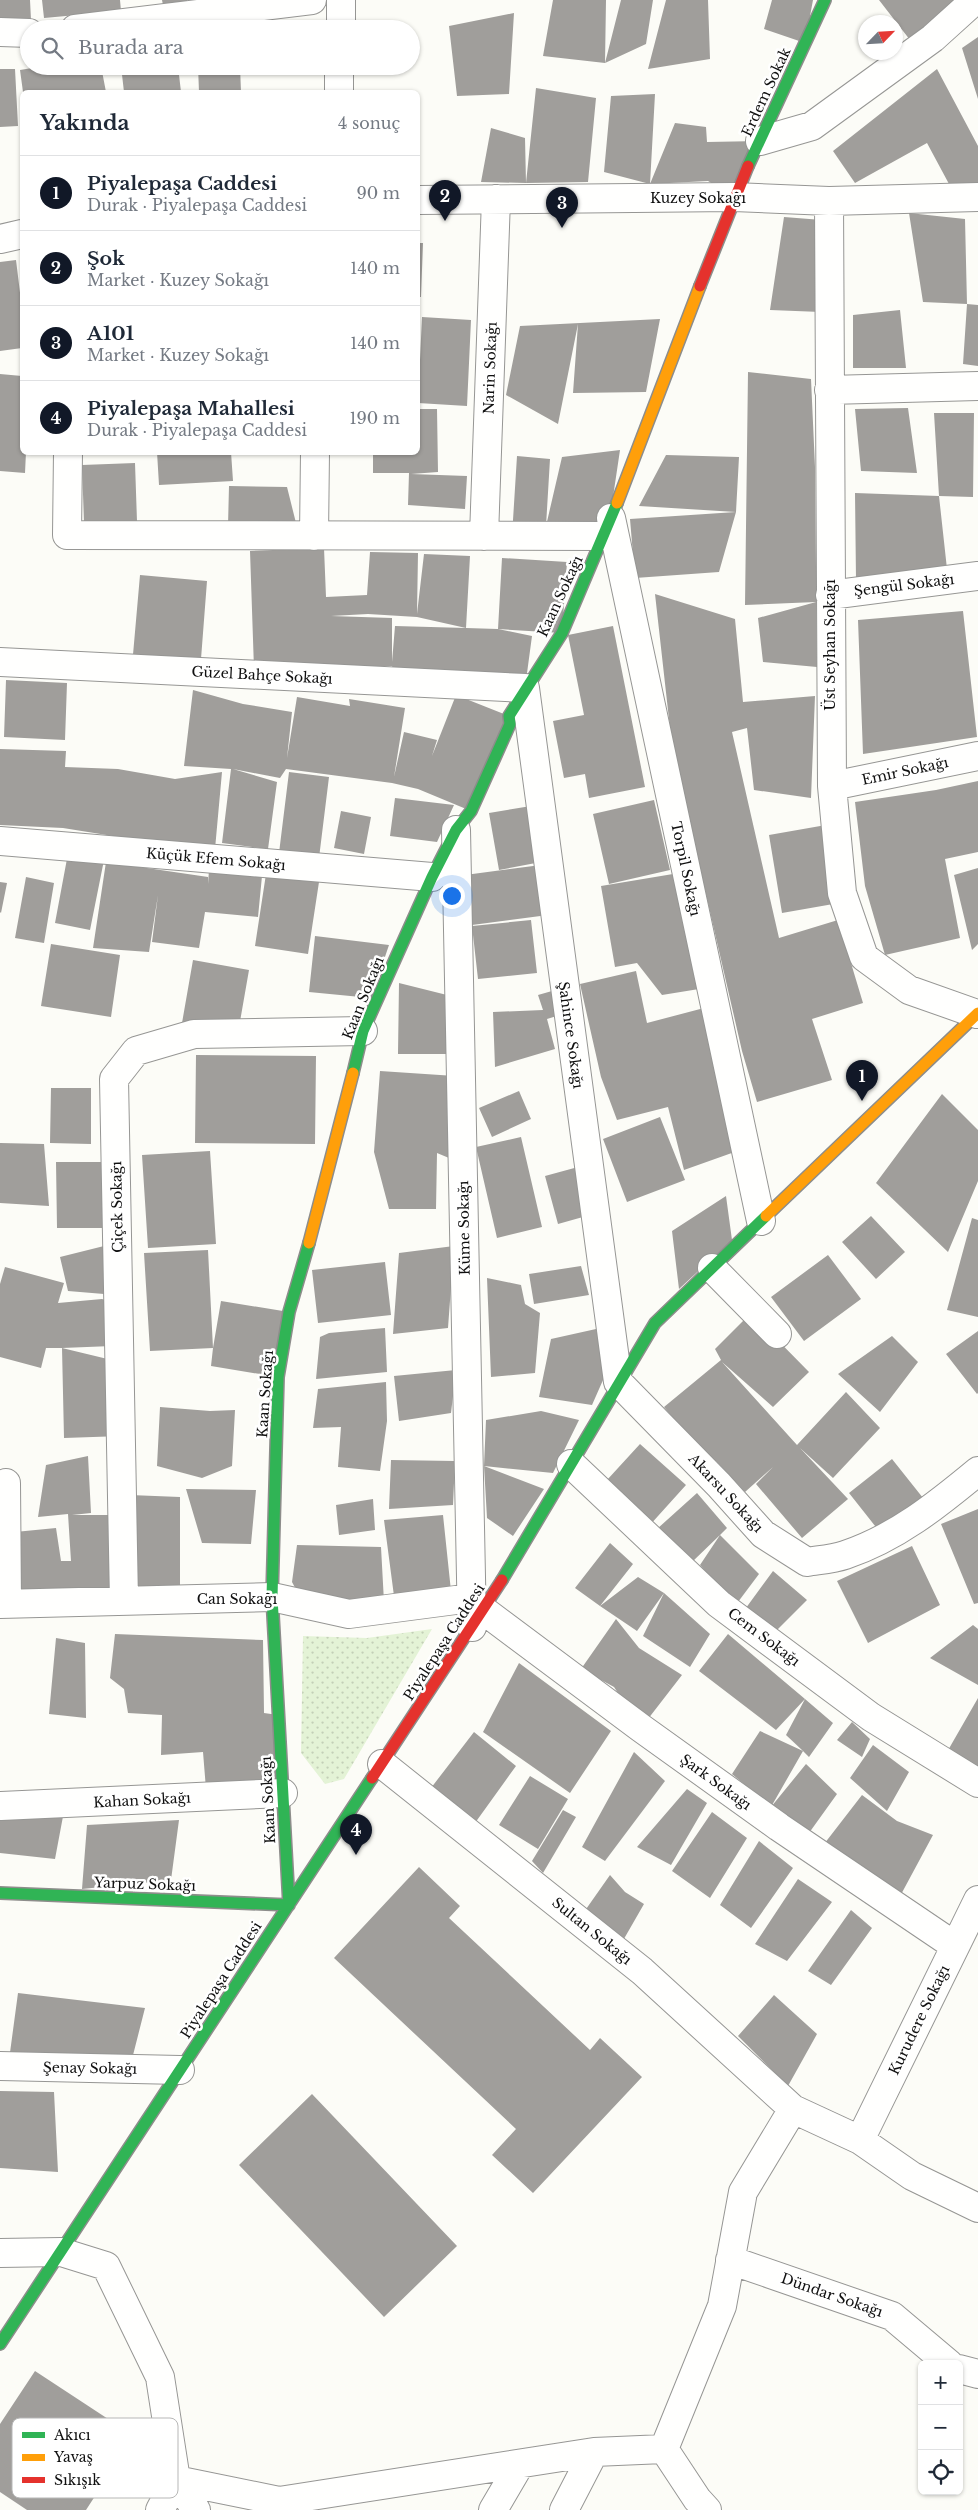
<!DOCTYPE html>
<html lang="tr">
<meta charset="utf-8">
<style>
body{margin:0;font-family:"Libre Baskerville",serif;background:#f2f2f3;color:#1f2937}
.controls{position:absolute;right:15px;bottom:15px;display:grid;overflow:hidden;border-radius:8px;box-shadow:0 1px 4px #0004}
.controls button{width:45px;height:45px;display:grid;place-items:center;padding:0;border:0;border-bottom:1px solid #e0e1e3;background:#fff;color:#1f2937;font:25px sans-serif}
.compass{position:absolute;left:858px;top:15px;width:45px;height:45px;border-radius:50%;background:#fff;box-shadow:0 1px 4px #0004;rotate:65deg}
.you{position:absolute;left:451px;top:895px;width:18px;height:18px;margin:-12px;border:4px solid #fff;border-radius:50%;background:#1a73e8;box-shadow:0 0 0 8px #1a73e833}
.badge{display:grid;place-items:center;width:32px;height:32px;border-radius:50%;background:#111827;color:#fff;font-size:16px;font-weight:700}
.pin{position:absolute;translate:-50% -41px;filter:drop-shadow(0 1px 2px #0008)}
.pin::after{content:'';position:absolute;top:26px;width:18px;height:15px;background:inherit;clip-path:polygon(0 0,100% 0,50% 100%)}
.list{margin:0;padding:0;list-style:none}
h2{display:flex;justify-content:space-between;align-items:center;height:65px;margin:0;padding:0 20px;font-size:21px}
h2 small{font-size:16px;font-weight:400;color:#747a83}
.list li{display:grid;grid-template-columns:32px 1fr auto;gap:15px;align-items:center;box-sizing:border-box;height:75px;padding:0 20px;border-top:1px solid #e0e1e3}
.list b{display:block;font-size:19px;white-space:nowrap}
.list p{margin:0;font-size:16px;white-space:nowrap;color:#747a83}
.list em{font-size:16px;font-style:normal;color:#747a83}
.icon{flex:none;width:28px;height:28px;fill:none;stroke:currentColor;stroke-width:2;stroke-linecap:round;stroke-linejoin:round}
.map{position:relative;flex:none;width:978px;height:2510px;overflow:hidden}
.search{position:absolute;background:#fff;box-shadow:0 1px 4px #0004;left:20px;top:20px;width:400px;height:55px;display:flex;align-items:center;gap:12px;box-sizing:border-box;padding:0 18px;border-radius:28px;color:#747a83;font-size:19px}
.panel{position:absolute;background:#fff;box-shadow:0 1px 4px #0004;left:20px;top:90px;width:400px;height:365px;border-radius:8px}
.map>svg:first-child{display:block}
</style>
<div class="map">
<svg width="978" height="2510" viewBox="0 0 978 2510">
<defs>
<pattern id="grass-dots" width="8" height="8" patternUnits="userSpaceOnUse" patternTransform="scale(1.25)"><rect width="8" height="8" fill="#e4f3d6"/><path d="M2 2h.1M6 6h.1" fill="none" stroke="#c3cfb7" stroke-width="1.8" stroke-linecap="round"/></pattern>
</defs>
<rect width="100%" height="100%" fill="#fcfcf7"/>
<path fill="url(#grass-dots)" d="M 432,1629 L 344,1779 L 325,1784 L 301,1753 L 303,1636 L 367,1638 Z"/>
<path fill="#a09e9b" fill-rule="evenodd" d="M 0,0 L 30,0 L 31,20 L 0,20 Z
M 42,0 L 120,0 L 121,11 L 44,18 Z
M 162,0 L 187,0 L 187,1 L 163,5 Z
M 553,0 L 606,0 L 605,63 L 621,0 L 653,0 L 646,44 L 605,63 L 543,56 Z
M 666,0 L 708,0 L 710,59 L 648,69 Z
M 772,0 L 813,0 L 805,43 L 764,29 Z
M 879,0 L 960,0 L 910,40 Z
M 514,13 L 509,94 L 457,96 L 449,26 Z
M 978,37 L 978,99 L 962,48 Z
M 44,66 L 101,66 L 106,92 L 23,92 L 20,70 Z
M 121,66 L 178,66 L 181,92 L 124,92 Z
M 198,66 L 240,66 L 241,92 L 199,92 Z
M 0,69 L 15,69 L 18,126 L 0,127 Z
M 937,69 L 978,146 L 978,183 L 956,197 L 927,143 L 855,183 L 833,151 Z
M 536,88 L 596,98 L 588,182 L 526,183 Z
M 655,94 L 650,184 L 675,123 L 706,127 L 707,142 L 760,141 L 734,197 L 708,181 L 650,184 L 604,172 L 611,96 Z
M 491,128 L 525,138 L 526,183 L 481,182 Z
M 909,213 L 965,219 L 967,304 L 923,302 Z
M 784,217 L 822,220 L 821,312 L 770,310 Z
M 418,243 L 423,243 L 421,297 L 418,297 Z
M 16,260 L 22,309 L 22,348 L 0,351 L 0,262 Z
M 967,304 L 978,305 L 978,366 L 963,364 Z
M 900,310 L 906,368 L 853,368 L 853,315 Z
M 422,317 L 471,320 L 467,406 L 418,403 Z
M 660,319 L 646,392 L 573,393 L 578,324 L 558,424 L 506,395 L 520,326 Z
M 748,372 L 811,379 L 815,467 L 817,667 L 763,662 L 758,618 L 816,602 L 745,605 Z
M 0,374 L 22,376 L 22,452 L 26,452 L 25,473 L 0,471 Z
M 908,408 L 917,473 L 861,471 L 855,409 Z
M 418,409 L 437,409 L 438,472 L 411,474 L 467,476 L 465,509 L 408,505 L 409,473 L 373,473 L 373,452 L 418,452 Z
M 934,413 L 974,413 L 973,497 L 939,496 L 947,569 L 856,580 L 855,493 L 939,496 Z
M 620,450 L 609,524 L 512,536 L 517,456 L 550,459 L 546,526 L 562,457 Z
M 157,452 L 231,452 L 233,481 L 159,485 Z
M 666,455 L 739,457 L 736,512 L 639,506 Z
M 135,463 L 137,521 L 84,523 L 82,465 Z
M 229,486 L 287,487 L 297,527 L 228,526 Z
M 736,512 L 719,572 L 635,578 L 630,519 Z
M 324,548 L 326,597 L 367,595 L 370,552 L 418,553 L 417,614 L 424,554 L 470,556 L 466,628 L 498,629 L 502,558 L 567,562 L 562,633 L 498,629 L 532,636 L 525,688 L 396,676 L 392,666 L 254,669 L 250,551 ZM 368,614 L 417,617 L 466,628 L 395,626 L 392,662 L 392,618 L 331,616 Z
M 140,575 L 207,581 L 200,672 L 132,666 Z
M 655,594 L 735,619 L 743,702 L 815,696 L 811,798 L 754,790 L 747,728 L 732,732 L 779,938 L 838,920 L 863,1003 L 812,1019 L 832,1080 L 757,1102 L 742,1051 L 672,746 Z
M 963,611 L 977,737 L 863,754 L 858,620 Z
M 613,626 L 645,787 L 589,798 L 585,774 L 564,778 L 553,721 L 584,715 L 568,635 Z
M 6,680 L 67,683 L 65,740 L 4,737 Z
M 193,690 L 243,704 L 292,712 L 287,758 L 297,697 L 350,706 L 349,699 L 405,708 L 394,777 L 404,732 L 437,740 L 432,756 L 456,695 L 509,716 L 471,811 L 418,789 L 392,783 L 286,769 L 280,778 L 233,769 L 277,782 L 268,849 L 222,843 L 231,769 L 184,766 Z
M 0,749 L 66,751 L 65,767 L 118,769 L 175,779 L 222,772 L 215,849 L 169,845 L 63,828 L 0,825 Z
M 289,772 L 329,777 L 319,858 L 279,853 Z
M 978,781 L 978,852 L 945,859 L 960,938 L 885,955 L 865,886 L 855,802 L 936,790 Z
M 395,798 L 454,805 L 437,842 L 390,836 Z
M 654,800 L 670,870 L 609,884 L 593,814 Z
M 531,806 L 541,862 L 499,870 L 489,813 Z
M 341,811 L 371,817 L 364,854 L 334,848 Z
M 826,825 L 839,903 L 782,913 L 769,835 Z
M 69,848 L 105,855 L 90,930 L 55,923 Z
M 106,862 L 208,877 L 208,884 L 209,870 L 262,876 L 258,917 L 205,912 L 199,948 L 152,942 L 158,895 L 149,952 L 93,948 Z
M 541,865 L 548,915 L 472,925 L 465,875 Z
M 978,868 L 978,944 L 972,950 L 954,875 Z
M 679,873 L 699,989 L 662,995 L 637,963 L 615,967 L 601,886 Z
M 266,874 L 319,882 L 308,954 L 255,946 Z
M 26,877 L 54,883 L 44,943 L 15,938 Z
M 0,882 L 7,883 L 1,913 L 0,912 Z
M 531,920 L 537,973 L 478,979 L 472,926 Z
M 315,936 L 389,945 L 371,998 L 309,992 Z
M 51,944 L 120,955 L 111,1017 L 41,1006 Z
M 193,960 L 249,970 L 238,1033 L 182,1023 Z
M 636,971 L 647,1023 L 704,1008 L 743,1149 L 684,1170 L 668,1107 L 617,1120 L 601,1077 L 580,984 Z
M 399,983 L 459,998 L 460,1054 L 398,1054 Z
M 559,989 L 560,1015 L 547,1019 L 555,1049 L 495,1067 L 493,1012 L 543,1010 L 538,995 Z
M 196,1055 L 316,1056 L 315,1144 L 195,1143 Z
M 380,1071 L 455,1076 L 449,1158 L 437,1153 L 436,1209 L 389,1209 L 374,1152 Z
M 51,1088 L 91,1088 L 91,1144 L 50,1143 Z
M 519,1091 L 531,1119 L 492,1137 L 479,1108 Z
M 942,1094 L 978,1130 L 978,1181 L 948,1252 L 876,1183 Z
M 660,1117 L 685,1180 L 627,1202 L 603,1139 Z
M 521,1137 L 542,1227 L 497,1238 L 476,1147 Z
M 0,1143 L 44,1144 L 49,1206 L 0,1203 Z
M 210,1151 L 216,1244 L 148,1248 L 142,1155 Z
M 56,1162 L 113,1162 L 114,1228 L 57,1228 Z
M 578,1167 L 590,1215 L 558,1224 L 545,1176 Z
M 726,1196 L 732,1240 L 679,1289 L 672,1231 Z
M 871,1216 L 905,1252 L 876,1279 L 842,1242 Z
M 972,1218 L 978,1220 L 978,1317 L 947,1310 Z
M 108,1245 L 104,1294 L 68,1291 L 60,1257 Z
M 454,1246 L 448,1328 L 393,1334 L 399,1253 Z
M 208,1250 L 213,1348 L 221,1301 L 289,1312 L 278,1377 L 211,1366 L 213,1348 L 150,1351 L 144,1253 Z
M 828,1255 L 861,1299 L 804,1341 L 771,1297 Z
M 385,1262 L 391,1315 L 318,1323 L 312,1270 Z
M 581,1266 L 589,1295 L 534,1304 L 529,1274 Z
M 5,1267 L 64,1283 L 58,1303 L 102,1299 L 111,1302 L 112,1346 L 62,1348 L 120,1362 L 122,1436 L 64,1438 L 62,1348 L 46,1348 L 41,1368 L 0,1357 L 0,1284 Z
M 487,1278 L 521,1285 L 525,1304 L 540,1313 L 535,1373 L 491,1377 Z
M 751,1313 L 809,1372 L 773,1407 L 722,1362 L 797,1445 L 846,1392 L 880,1428 L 833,1478 L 800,1448 L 848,1499 L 802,1538 L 756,1484 L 773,1467 L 745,1492 L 716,1461 L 711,1465 L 664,1407 L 721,1360 L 715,1349 Z
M 385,1328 L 387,1372 L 316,1379 L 320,1337 L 329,1333 Z
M 596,1329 L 607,1371 L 592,1405 L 539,1397 L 551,1339 Z
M 978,1331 L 978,1393 L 977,1394 L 946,1354 Z
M 892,1336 L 918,1362 L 880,1412 L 838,1374 Z
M 456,1370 L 451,1413 L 399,1421 L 394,1376 Z
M 386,1382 L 387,1421 L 380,1471 L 338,1467 L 341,1427 L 313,1428 L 318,1389 Z
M 160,1407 L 210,1411 L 235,1410 L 232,1466 L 202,1478 L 157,1466 Z
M 541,1411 L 579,1420 L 553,1473 L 484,1466 L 544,1489 L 513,1536 L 487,1518 L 484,1466 L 486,1420 Z
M 640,1444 L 686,1485 L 649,1526 L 607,1480 Z
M 88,1456 L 91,1513 L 72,1515 L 109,1515 L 112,1601 L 16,1595 L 15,1532 L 56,1528 L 61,1561 L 71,1561 L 68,1514 L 38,1517 L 46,1465 Z
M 892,1459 L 927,1503 L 883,1536 L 849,1493 Z
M 391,1460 L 455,1461 L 453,1505 L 389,1509 Z
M 186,1489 L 256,1490 L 251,1544 L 202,1543 Z
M 697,1493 L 727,1528 L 720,1535 L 759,1574 L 735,1606 L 700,1565 L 720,1535 L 692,1562 L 657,1529 Z
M 130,1495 L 180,1497 L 180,1599 L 124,1601 Z
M 373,1499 L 375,1530 L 339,1535 L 336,1505 Z
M 978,1509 L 978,1603 L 974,1604 L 941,1524 Z
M 443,1515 L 451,1591 L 394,1596 L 384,1520 Z
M 610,1543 L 633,1564 L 600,1606 L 638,1577 L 664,1593 L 710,1634 L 690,1667 L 643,1636 L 664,1593 L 637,1631 L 600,1606 L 575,1588 Z
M 297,1545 L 381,1547 L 384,1602 L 343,1605 L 299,1595 L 292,1582 Z
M 912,1546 L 940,1605 L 868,1643 L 837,1581 Z
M 773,1571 L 807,1600 L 773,1634 L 743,1612 Z
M 616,1619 L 639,1648 L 682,1675 L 641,1728 L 614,1687 L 581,1669 Z
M 973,1625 L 978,1629 L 978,1685 L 930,1658 Z
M 115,1634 L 263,1640 L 264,1713 L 278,1715 L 274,1784 L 206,1789 L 203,1752 L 161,1755 L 162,1715 L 128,1713 L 124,1689 L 110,1678 Z
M 728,1634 L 805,1699 L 776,1730 L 699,1671 Z
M 56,1638 L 85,1643 L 86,1718 L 49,1714 Z
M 519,1663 L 611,1731 L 570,1793 L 483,1732 Z
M 978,1698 L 978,1771 L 947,1752 Z
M 805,1699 L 833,1723 L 809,1757 L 803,1751 L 771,1807 L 806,1764 L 837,1794 L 809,1833 L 771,1807 L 732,1774 L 760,1731 L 803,1751 L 786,1735 Z
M 852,1722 L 870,1739 L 862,1757 L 837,1740 Z
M 474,1732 L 516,1766 L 475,1823 L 431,1788 Z
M 873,1745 L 909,1772 L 887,1811 L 850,1778 Z
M 634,1752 L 665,1781 L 605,1861 L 582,1847 Z
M 530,1776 L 568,1799 L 538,1849 L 499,1825 Z
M 687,1789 L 707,1803 L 671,1865 L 637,1847 Z
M 862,1795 L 897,1821 L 933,1835 L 898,1900 L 821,1848 Z
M 0,1809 L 64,1811 L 55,1859 L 0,1853 Z
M 563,1810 L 576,1817 L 543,1873 L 532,1861 Z
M 712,1812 L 747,1838 L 710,1898 L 672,1871 Z
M 179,1820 L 171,1880 L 82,1889 L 87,1825 Z
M 759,1841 L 793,1868 L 751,1928 L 720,1905 Z
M 419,1867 L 460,1906 L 449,1918 L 590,2050 L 600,2038 L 642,2077 L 533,2193 L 492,2155 L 516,2129 L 334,1958 Z
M 610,1875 L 625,1892 L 644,1904 L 621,1944 L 584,1912 Z
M 798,1879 L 832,1902 L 787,1961 L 755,1944 Z
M 851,1910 L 872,1928 L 831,1985 L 808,1971 Z
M 18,1993 L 145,2008 L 131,2063 L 9,2060 Z
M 774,1995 L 817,2034 L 788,2086 L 738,2036 Z
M 0,2091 L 54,2092 L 58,2172 L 0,2168 Z
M 312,2094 L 457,2246 L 384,2317 L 239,2165 Z
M 35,2371 L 134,2436 L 86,2510 L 27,2510 L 0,2492 L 0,2424 Z"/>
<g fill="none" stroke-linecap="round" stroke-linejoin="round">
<defs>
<path id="street" d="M 75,29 L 312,0
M 341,29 L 341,0
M 0,32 L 29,33
M 339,92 L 339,66
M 760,141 L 812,126 L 933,38 L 975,0
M 418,200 L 734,197 L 829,201 L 978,197
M 829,201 L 832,786 L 842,893 L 864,957 L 909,990 L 977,1014
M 0,239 L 22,234
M 829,390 L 978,386
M 68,452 L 67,535 L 604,536
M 611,518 L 761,1221
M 314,536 L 315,452
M 484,536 L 496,199
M 830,595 L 978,576
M 0,662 L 525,688 L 618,1382 L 719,1485 L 763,1534 L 807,1562 C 819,1560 833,1559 845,1555 C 896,1538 937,1505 978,1471
M 832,786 L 978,756
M 456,830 L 472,1627
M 0,841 L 432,877
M 712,1268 L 777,1334
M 571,1464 L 719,1604 L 871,1717 L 978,1783
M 6,1483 L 7,1603
M 124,1601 L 114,1079 L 136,1051 L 194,1034 L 363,1031
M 0,1604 L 272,1597 L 349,1614 L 471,1598
M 483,1610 L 641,1728 L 779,1827 L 955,1946
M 382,1764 L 642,1971 L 793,2109 L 860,2140 L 912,2176 L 978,2208
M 1,1806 L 283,1793
M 0,2066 L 180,2070
M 860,2140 L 978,1900
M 0,2253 L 61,2252 L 106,2266 L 160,2377 L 176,2480 L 160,2510
M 730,2260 L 892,2316 L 949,2364
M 959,2369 L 978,2374
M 664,2449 L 722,2306 L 743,2192 L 793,2109
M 664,2449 L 697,2499 L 707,2510
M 176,2480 L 279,2501 L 594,2452 L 664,2449
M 176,2480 L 196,2510
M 493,2510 L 520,2464
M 564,2510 L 594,2452"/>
<path id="fast" d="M 748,166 L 825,0
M 353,1073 L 363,1031 L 432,877 L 456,830 L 471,811 L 510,724 L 509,716 L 562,633 L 617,503
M 502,1580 L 655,1323 L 766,1216
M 0,1893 L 289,1905
M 289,1905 L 272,1597 L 278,1377 L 289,1312 L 309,1243
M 0,2344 L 372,1778"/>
<path id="slow" d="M 617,503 L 700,286
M 766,1216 L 978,1013
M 309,1243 L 353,1073"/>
<path id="jam" d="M 700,286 L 748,166
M 372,1778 L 502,1580"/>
</defs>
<use href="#street" stroke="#969694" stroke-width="30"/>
<use href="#fast" stroke="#8d8d8b" stroke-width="14"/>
<use href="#slow" stroke="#8d8d8b" stroke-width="14"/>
<use href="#jam" stroke="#8d8d8b" stroke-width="14"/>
<use href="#street" stroke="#fffffe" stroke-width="28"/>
<use href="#fast" stroke="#30b455" stroke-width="11"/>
<use href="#slow" stroke="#ff9f0a" stroke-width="11"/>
<use href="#jam" stroke="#e5322d" stroke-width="11"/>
</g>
<g text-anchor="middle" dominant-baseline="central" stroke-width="5" stroke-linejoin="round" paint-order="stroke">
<g font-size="14" fill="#101010" stroke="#fff">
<text transform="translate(766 92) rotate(-65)">Erdem Sokak</text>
<text x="698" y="198">Kuzey Sokağı</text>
<text transform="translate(490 368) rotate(-88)">Narin Sokağı</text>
<text transform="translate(904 585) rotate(-7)">Şengül Sokağı</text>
<text transform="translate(560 596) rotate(-65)">Kaan Sokağı</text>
<text transform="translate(830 645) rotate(-90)">Üst Seyhan Sokağı</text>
<text transform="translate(262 675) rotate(3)">Güzel Bahçe Sokağı</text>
<text transform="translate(905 771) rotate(-12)">Emir Sokağı</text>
<text transform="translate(216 859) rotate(5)">Küçük Efem Sokağı</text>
<text transform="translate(686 869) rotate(78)">Torpil Sokağı</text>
<text transform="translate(363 998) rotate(-68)">Kaan Sokağı</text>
<text transform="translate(571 1035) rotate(82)">Şahince Sokağı</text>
<text transform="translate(117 1207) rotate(-91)">Çiçek Sokağı</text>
<text transform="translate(464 1228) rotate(-91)">Küme Sokağı</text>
<text transform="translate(265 1394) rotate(-86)">Kaan Sokağı</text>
<text transform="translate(726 1493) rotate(47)">Akarsu Sokağı</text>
<text x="237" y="1599">Can Sokağı</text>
<text transform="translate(764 1637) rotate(37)">Cem Sokağı</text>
<text transform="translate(444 1642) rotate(-57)">Piyalepaşa Caddesi</text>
<text transform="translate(716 1782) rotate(36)">Şark Sokağı</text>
<text transform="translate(142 1800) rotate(-3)">Kahan Sokağı</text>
<text transform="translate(268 1800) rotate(-93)">Kaan Sokağı</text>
<text transform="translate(145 1884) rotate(2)">Yarpuz Sokağı</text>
<text transform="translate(592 1931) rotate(39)">Sultan Sokağı</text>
<text transform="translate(221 1980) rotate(-57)">Piyalepaşa Caddesi</text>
<text transform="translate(919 2020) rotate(-64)">Kurudere Sokağı</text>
<text transform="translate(90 2068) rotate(1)">Şenay Sokağı</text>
<text transform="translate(832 2295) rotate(19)">Dündar Sokağı</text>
</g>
</g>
<rect x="12" y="2418" width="166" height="80" rx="8" fill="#fff" stroke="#b7b7b7" stroke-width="1"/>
<rect x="22" y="2432" width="23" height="6" fill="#30b455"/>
<rect x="22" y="2454" width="23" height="7" fill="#ff9f0a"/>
<rect x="22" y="2477" width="23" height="6" fill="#e5322d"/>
<g font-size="14" fill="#101010">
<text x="54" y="2440">Akıcı</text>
<text x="54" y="2462">Yavaş</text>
<text x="54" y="2485">Sıkışık</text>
</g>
</svg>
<div class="controls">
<button>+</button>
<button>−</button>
<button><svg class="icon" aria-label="locate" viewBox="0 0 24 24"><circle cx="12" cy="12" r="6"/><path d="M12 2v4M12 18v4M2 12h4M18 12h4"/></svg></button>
</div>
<svg class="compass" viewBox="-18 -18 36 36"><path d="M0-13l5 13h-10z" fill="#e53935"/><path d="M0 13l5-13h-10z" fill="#747a83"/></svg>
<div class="you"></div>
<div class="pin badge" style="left:862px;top:1101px">1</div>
<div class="pin badge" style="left:445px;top:221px">2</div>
<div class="pin badge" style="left:562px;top:228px">3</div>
<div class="pin badge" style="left:356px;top:1855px">4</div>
<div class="search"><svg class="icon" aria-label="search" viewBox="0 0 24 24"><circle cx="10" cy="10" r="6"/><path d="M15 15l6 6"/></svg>Burada ara</div>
<section class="panel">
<h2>Yakında<small>4 sonuç</small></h2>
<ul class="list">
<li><span class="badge">1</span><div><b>Piyalepaşa Caddesi</b><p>Durak · Piyalepaşa Caddesi</p></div><em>90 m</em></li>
<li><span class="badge">2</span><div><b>Şok</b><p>Market · Kuzey Sokağı</p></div><em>140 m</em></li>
<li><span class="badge">3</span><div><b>A101</b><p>Market · Kuzey Sokağı</p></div><em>140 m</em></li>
<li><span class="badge">4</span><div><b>Piyalepaşa Mahallesi</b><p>Durak · Piyalepaşa Caddesi</p></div><em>190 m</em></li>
</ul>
</section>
</div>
